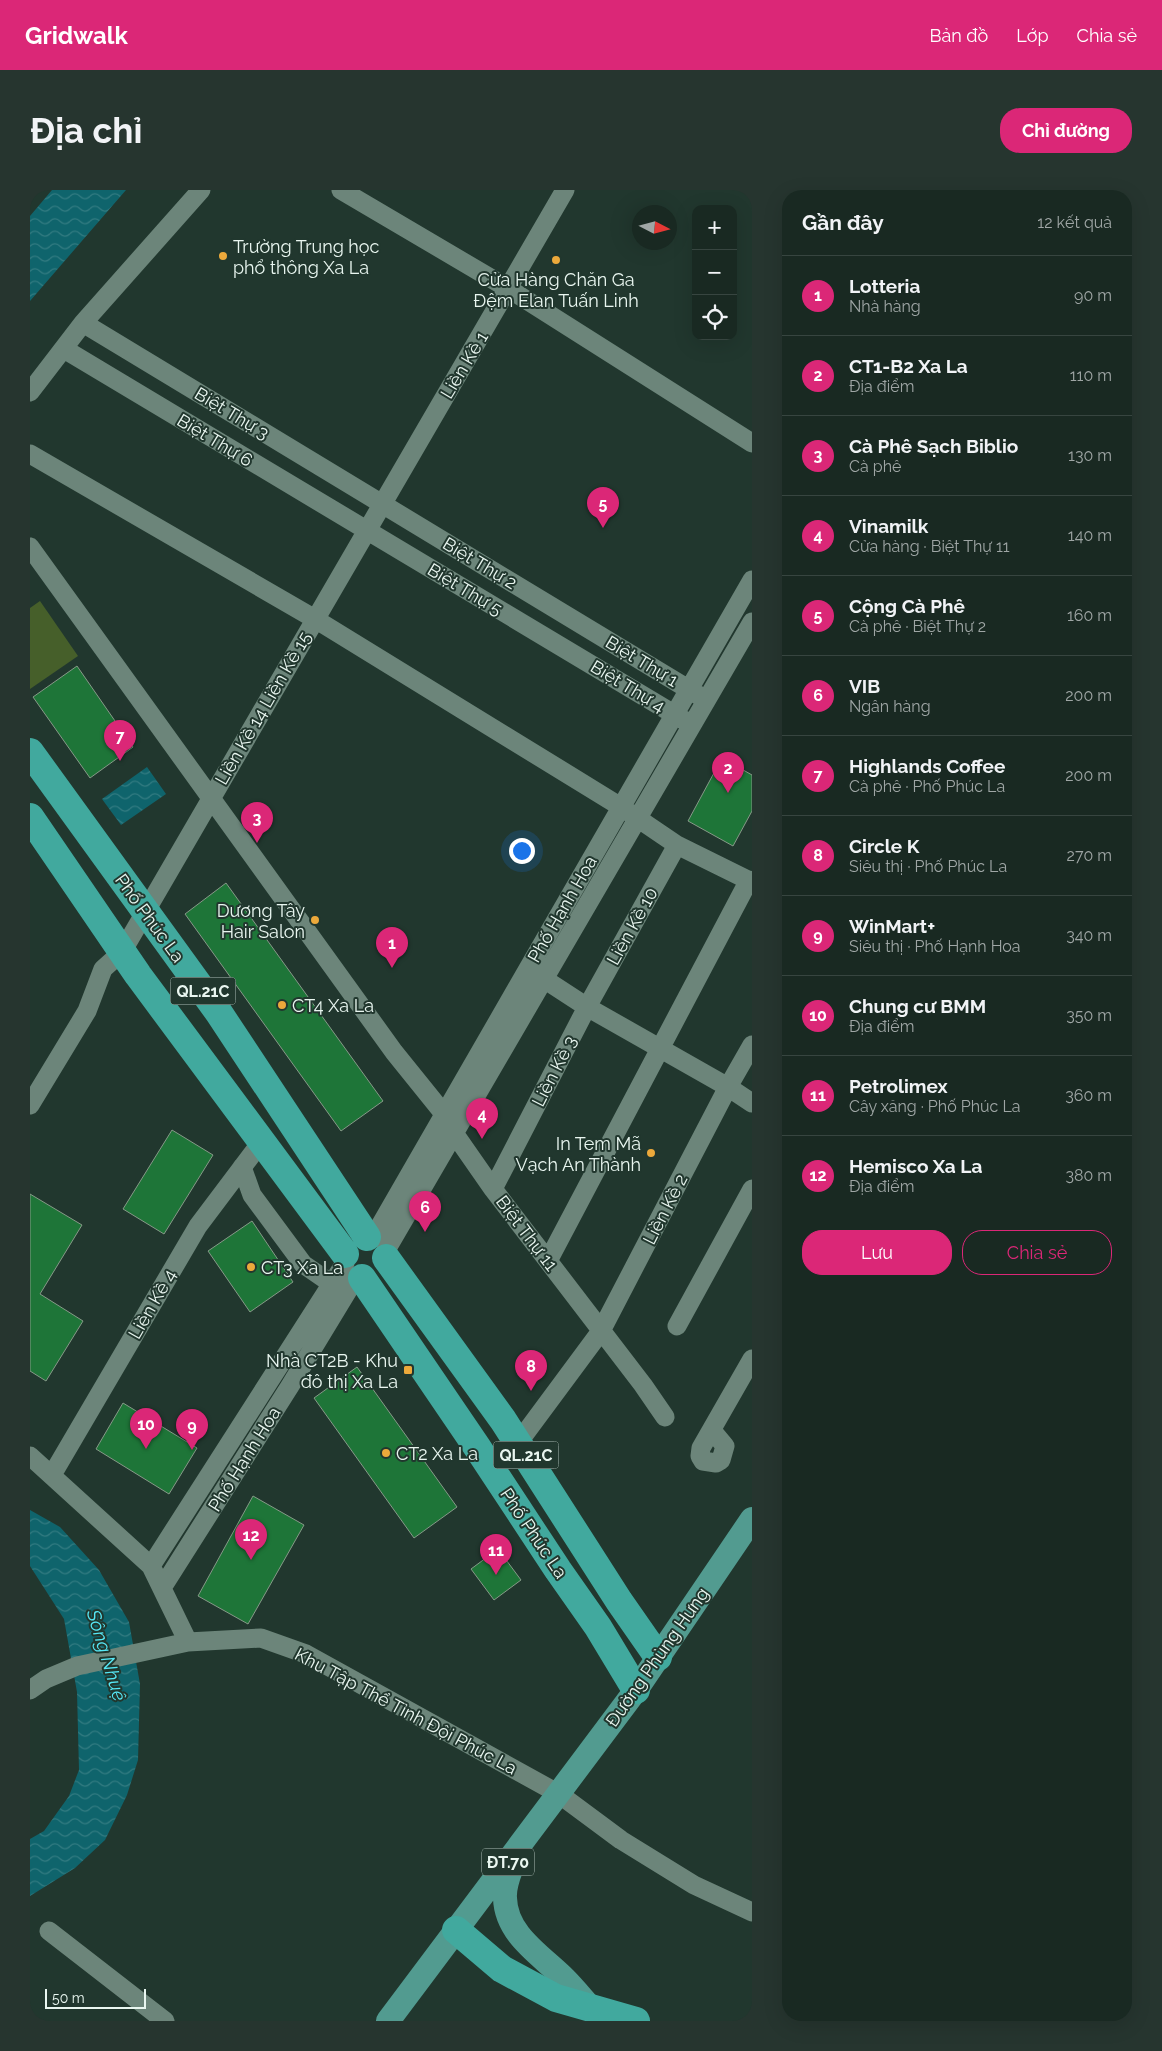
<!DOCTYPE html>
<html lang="vi">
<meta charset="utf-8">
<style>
body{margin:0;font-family:Raleway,sans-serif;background:#26352f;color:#f1f3f6}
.controls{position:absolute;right:15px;top:15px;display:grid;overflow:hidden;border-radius:10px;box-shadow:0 5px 20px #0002}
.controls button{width:45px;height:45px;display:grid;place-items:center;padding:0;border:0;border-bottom:1px solid #374540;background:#192922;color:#f1f3f6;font:25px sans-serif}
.compass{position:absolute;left:602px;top:15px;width:45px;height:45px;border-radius:50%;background:#192922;box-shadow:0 5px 20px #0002;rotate:96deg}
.scale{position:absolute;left:15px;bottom:12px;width:101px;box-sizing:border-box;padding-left:5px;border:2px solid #e9f6f0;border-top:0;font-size:14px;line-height:18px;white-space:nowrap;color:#e9f6f0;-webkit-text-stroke:4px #21372e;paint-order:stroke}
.you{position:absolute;left:491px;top:660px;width:18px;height:18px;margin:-12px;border:4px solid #fff;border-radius:50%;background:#1a73e8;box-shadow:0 0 0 8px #1a73e833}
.badge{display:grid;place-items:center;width:32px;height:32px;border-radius:50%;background:#db2777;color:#fff;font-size:16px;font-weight:700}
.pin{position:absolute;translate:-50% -41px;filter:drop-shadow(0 1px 2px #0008)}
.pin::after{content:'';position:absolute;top:26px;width:18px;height:15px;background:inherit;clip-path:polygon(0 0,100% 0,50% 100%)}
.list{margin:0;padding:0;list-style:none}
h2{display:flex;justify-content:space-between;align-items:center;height:65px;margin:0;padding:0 20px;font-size:21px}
h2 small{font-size:16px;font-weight:400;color:#9fa6a5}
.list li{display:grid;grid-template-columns:32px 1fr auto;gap:15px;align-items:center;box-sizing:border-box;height:80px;padding:0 20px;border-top:1px solid #374540}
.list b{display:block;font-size:19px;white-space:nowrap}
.list p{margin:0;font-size:16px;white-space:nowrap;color:#9fa6a5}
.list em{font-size:16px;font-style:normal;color:#9fa6a5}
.actions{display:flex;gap:10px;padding:15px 20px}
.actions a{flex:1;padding:11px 0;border:1px solid #db2777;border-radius:20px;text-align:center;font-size:18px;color:#db2777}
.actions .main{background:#db2777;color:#fff}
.icon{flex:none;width:28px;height:28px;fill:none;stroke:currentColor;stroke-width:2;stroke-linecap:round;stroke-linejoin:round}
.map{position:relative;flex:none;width:722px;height:1831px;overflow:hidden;border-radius:20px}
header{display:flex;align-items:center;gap:30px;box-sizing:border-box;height:70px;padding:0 25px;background:#db2777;color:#fff}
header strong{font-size:24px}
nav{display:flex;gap:28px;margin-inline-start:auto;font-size:18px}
.intro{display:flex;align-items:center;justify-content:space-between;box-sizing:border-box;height:120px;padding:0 30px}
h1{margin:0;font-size:35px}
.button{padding:12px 22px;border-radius:20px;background:#db2777;color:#fff;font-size:18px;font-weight:700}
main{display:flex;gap:30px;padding:0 30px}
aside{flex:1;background:#192922;border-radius:20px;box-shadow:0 5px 20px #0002}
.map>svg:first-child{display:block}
</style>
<header>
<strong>Gridwalk</strong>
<nav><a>Bản đồ</a><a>Lớp</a><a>Chia sẻ</a></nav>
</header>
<div class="intro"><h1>Địa chỉ</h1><a class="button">Chỉ đường</a></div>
<main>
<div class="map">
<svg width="722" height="1831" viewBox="0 0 722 1831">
<defs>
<pattern id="water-waves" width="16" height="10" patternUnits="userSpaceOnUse" patternTransform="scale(1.25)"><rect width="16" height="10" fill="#0f646c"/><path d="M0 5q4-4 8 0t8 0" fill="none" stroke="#327b81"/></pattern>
</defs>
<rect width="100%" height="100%" fill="#21372e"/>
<path fill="#465f2a" d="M 10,411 L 48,466 L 0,499 L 0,418 Z"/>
<path fill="url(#water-waves)" d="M 22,0 L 96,0 L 0,111 L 0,26 Z
M 117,577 L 136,604 L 91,635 L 72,609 Z
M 0,1320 L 30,1337 L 69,1380 L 99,1432 L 110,1494 L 108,1570 L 97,1605 L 75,1650 L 45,1678 L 0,1706 L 0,1649 L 14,1641 L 39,1606 L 49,1580 L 47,1502 L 34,1429 L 0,1376 Z"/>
<path fill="#1e7538" stroke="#869988" d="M 47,476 L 103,557 L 60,588 L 3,507 Z
M 692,568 L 722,585 L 722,621 L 703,656 L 658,631 Z
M 196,693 L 353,911 L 311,941 L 155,724 Z
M 142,940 L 183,965 L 134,1044 L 93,1019 Z
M 0,1004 L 52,1035 L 10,1104 L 53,1131 L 16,1191 L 0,1181 Z
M 222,1031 L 263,1092 L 220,1122 L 178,1061 Z
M 327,1177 L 427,1317 L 384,1348 L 284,1208 Z
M 93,1213 L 167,1258 L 139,1304 L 66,1259 Z
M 223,1306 L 274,1335 L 218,1434 L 168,1406 Z
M 468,1359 L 491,1390 L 464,1410 L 441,1379 Z"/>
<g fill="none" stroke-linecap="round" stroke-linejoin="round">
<path stroke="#6c857a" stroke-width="19" d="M 311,0 L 479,99 L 722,253
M 53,133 L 668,505
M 34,159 L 662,535
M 0,202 L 53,133 L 171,0
M 0,264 L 285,429 L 591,617 L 647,655 L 722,692
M 0,357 L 364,862 L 414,924 L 424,943 L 463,999 L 613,1195 L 635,1227
M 514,789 L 557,817 L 698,897 L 722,913
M 0,915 L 57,821 L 73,779 L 92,762 L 535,0
M 212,977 L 222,1005 L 273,1074 L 302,1094
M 463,999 L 557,817 L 647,655
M 343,1048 L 722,390
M 355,1062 L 722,432
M 518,1071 L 719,690
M 647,1136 L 722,999
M 679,1245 L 685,1244 L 695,1256 L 691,1270 L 686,1273 L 673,1271 L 670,1266 L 671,1258 L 722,1169
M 488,1253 L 571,1141 L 698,897 L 722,855
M 0,1266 L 121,1376 L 158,1452
M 22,1285 L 168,1036 L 232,951
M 121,1376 L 315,1073
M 132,1398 L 260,1196 L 326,1087
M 0,1500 L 16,1489 L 47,1476 L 158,1452 L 231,1448 L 276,1464 L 529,1604 L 591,1650 L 664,1695 L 722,1722
M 19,1741 L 135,1831"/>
<path stroke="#529b90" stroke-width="24" d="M 483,1674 C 479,1685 474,1696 475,1708 C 476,1745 511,1765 535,1789 C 544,1798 552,1808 561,1818
M 358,1831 L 606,1500 L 722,1329"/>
<path stroke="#41a99e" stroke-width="28" d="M 0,562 L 189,823 L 337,1047
M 0,627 L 108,785 L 315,1064
M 356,1068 L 473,1230 L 589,1411 L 628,1467
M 332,1088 L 447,1257 L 528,1380 L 568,1437 L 606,1500
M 426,1740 L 472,1779 L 526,1808 L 606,1831"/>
</g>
<g fill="#eca93b" stroke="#21372e" stroke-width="2">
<circle cx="193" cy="66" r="5"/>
<circle cx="526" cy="70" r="5"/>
<circle cx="285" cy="730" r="5"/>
<circle cx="252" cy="815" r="5"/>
<circle cx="621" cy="963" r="5"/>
<circle cx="221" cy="1077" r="5"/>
<rect x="373" y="1175" width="10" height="10" rx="2.5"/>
<circle cx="356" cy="1263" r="5"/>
</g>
<g text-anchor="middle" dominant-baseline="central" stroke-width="4" stroke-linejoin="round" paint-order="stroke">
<g fill="#21372e" stroke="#adbdb6" stroke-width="1">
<rect x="140.5" y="787.5" width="65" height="27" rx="4"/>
<rect x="463.5" y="1251.5" width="65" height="27" rx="4"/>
<rect x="452" y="1658.5" width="52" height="27" rx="4"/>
</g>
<g font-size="16" font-weight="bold" fill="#e9f6f0">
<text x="173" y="801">QL.21C</text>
<text x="496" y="1265">QL.21C</text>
<text x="478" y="1672">ĐT.70</text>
</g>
<g font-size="18" fill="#e9f6f0" stroke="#21372e" text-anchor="start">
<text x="203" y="56">Trường Trung học<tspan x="203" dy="21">phổ thông Xa La</tspan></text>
<text x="526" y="89" text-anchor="middle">Cửa Hàng Chăn Ga<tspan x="526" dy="21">Đệm Elan Tuấn Linh</tspan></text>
<text x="275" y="720" text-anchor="end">Dương Tây<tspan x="275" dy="21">Hair Salon</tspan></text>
<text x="262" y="815">CT4 Xa La</text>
<text x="611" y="953" text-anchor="end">In Tem Mã<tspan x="611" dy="21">Vạch An Thành</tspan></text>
<text x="231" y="1077">CT3 Xa La</text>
<text x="368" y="1170" text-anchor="end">Nhà CT2B - Khu<tspan x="368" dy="21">đô thị Xa La</tspan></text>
<text x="366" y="1263">CT2 Xa La</text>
</g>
<g font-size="18" fill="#e9f6f0" stroke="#21372e">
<text transform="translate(434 175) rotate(-59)">Liền Kề 1</text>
<text transform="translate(202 223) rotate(31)">Biệt Thự 3</text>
<text transform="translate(185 250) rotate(31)">Biệt Thự 6</text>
<text transform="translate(450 373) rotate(31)">Biệt Thự 2</text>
<text transform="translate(435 399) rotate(31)">Biệt Thự 5</text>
<text transform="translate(612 471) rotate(31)">Biệt Thự 1</text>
<text transform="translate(598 496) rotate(31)">Biệt Thự 4</text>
<text transform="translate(233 518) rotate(-60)">Liền Kề 14 Liền Kề 15</text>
<text transform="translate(532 719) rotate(-60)">Phố Hạnh Hoa</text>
<text transform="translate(120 728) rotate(54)">Phố Phúc La</text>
<text transform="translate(602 736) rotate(-61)">Liền Kề 10</text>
<text transform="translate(524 881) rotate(-63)">Liền Kề 3</text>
<text transform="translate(635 1019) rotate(-63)">Liền Kề 2</text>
<text transform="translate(497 1043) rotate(53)">Biệt Thự 11</text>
<text transform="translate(122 1114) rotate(-60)">Liền Kề 4</text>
<text transform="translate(214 1269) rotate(-58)">Phố Hạnh Hoa</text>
<text transform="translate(504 1343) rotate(56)">Phố Phúc La</text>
<text transform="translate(627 1467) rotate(-55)">Đường Phùng Hưng</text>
<text transform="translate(376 1521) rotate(28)">Khu Tập Thể Tỉnh Đội Phúc La</text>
</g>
<g font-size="19" font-style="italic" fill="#56e8f6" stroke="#21372e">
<text transform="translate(77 1465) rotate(73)">Sông Nhuệ</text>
</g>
</g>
</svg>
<div class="controls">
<button>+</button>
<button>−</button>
<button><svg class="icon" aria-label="locate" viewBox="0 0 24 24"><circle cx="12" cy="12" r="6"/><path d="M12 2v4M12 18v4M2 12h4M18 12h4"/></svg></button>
</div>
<svg class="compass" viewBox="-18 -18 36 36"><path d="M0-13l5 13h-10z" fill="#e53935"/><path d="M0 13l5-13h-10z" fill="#9fa6a5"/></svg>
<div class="scale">50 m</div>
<div class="you"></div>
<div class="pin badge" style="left:362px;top:778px">1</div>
<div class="pin badge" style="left:698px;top:603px">2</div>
<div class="pin badge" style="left:227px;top:653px">3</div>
<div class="pin badge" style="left:452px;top:949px">4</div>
<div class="pin badge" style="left:573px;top:338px">5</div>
<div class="pin badge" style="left:395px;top:1042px">6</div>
<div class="pin badge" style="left:90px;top:571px">7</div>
<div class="pin badge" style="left:501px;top:1201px">8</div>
<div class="pin badge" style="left:162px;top:1260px">9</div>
<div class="pin badge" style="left:116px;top:1259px">10</div>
<div class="pin badge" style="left:466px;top:1385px">11</div>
<div class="pin badge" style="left:221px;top:1370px">12</div>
</div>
<aside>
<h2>Gần đây<small>12 kết quả</small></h2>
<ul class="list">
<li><span class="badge">1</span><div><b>Lotteria</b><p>Nhà hàng</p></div><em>90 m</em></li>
<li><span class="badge">2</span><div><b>CT1-B2 Xa La</b><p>Địa điểm</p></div><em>110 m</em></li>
<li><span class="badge">3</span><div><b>Cà Phê Sạch Biblio</b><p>Cà phê</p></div><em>130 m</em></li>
<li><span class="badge">4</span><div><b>Vinamilk</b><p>Cửa hàng · Biệt Thự 11</p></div><em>140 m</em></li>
<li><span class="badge">5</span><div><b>Cộng Cà Phê</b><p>Cà phê · Biệt Thự 2</p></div><em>160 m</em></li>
<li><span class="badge">6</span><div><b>VIB</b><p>Ngân hàng</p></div><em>200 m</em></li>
<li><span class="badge">7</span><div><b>Highlands Coffee</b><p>Cà phê · Phố Phúc La</p></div><em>200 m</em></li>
<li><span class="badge">8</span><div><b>Circle K</b><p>Siêu thị · Phố Phúc La</p></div><em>270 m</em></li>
<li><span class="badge">9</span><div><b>WinMart+</b><p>Siêu thị · Phố Hạnh Hoa</p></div><em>340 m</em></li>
<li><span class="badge">10</span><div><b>Chung cư BMM</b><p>Địa điểm</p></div><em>350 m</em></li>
<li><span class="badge">11</span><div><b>Petrolimex</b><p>Cây xăng · Phố Phúc La</p></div><em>360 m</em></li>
<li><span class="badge">12</span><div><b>Hemisco Xa La</b><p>Địa điểm</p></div><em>380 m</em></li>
</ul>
<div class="actions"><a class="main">Lưu</a><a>Chia sẻ</a></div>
</aside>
</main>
